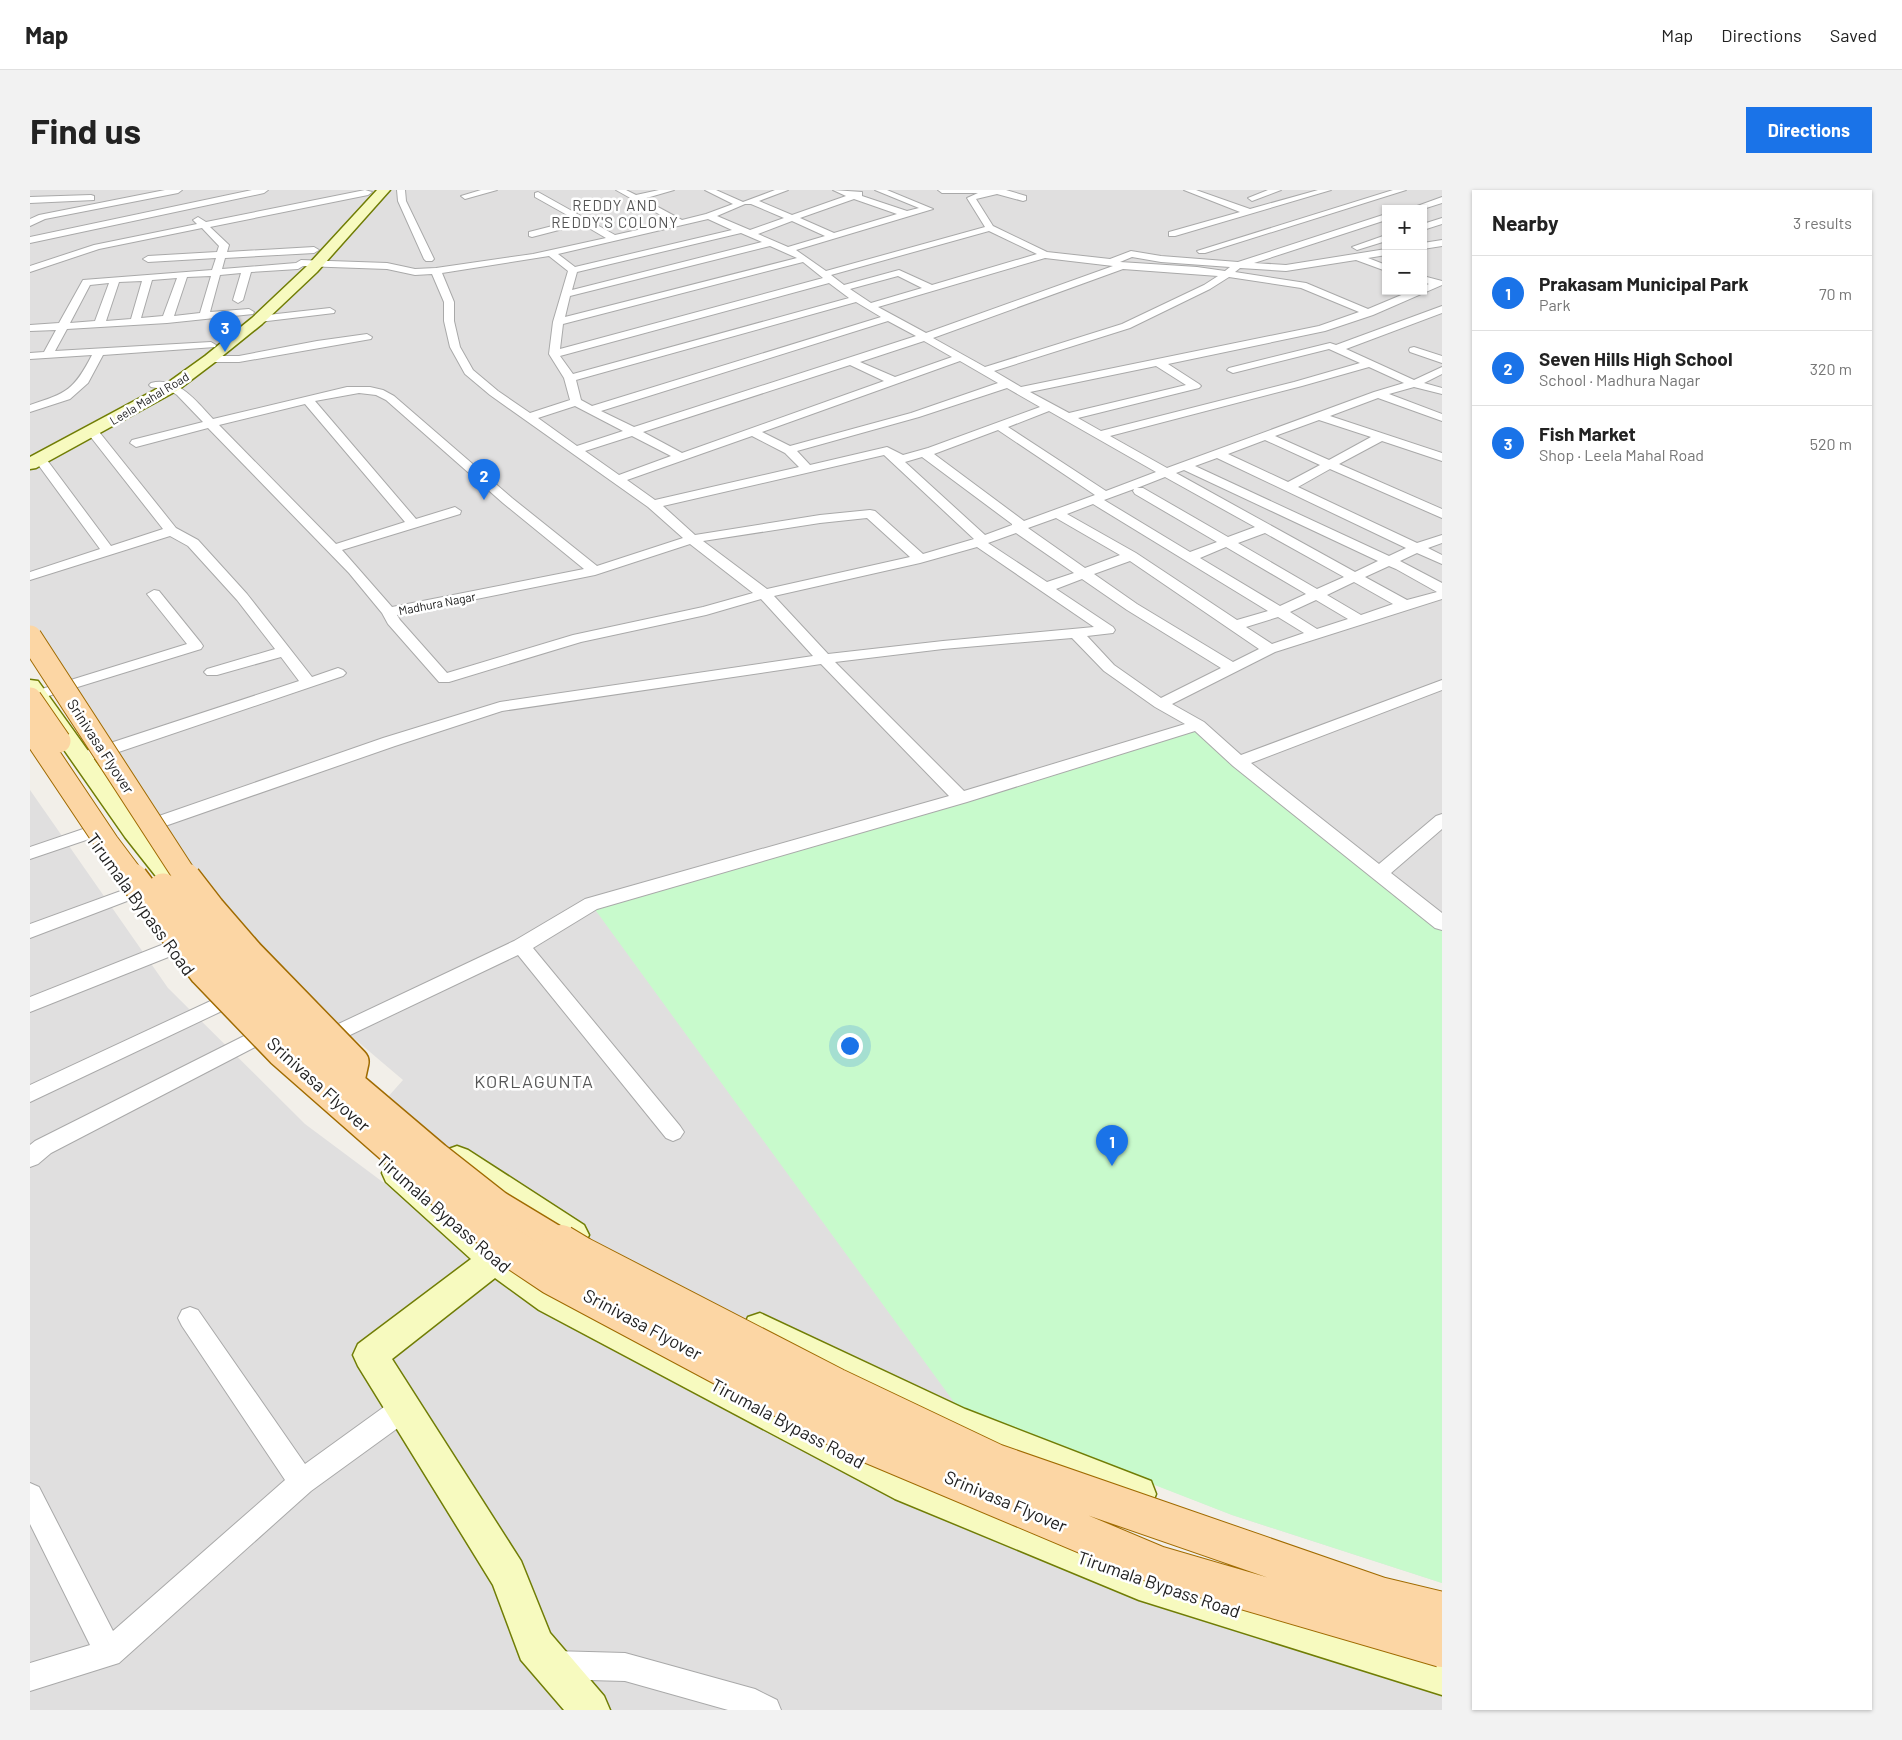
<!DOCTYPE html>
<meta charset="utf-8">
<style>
body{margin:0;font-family:Barlow,sans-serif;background:#f2f2f2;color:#222}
.controls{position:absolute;right:15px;top:15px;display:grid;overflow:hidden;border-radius:0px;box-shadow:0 1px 4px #0004}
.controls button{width:45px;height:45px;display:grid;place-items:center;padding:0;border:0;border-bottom:1px solid #e0e0e0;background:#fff;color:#222;font:25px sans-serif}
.you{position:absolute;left:819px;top:855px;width:18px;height:18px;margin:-12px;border:4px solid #fff;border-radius:50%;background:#1a73e8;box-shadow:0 0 0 8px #1a73e833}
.badge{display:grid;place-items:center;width:32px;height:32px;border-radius:50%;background:#1a73e8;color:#fff;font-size:16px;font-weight:700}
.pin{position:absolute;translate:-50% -41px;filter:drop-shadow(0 1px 2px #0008)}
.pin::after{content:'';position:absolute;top:26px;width:18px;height:15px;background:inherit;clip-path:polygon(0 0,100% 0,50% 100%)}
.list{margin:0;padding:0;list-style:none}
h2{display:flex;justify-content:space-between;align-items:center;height:65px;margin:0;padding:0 20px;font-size:21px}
h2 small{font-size:16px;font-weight:400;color:#767676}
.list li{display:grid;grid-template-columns:32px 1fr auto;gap:15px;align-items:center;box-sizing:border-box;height:75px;padding:0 20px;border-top:1px solid #e0e0e0}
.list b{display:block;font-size:19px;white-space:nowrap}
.list p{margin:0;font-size:16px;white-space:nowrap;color:#767676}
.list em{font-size:16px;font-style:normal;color:#767676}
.map{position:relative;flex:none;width:1412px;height:1520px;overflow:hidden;border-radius:0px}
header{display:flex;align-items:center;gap:30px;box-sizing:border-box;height:70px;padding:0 25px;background:#fff;border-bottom:1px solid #e0e0e0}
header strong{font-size:24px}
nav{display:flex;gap:28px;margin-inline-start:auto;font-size:18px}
.intro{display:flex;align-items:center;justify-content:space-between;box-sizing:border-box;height:120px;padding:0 30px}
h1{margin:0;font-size:35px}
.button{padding:12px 22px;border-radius:0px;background:#1a73e8;color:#fff;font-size:18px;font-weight:700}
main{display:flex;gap:30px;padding:0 30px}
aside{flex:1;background:#fff;border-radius:0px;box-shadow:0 1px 4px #0004}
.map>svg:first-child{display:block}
</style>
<header>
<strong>Map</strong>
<nav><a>Map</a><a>Directions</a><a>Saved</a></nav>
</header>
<div class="intro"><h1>Find us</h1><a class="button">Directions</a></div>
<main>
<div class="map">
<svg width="1412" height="1520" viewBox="0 0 1412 1520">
<rect width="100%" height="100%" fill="#f2efe9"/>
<path fill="#e0dfdf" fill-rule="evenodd" d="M 0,0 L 1412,0 L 1412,1393 L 1202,1325 L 674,1118 L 453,987 L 348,918 L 373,890 L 235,773 L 109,613 L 0,456 ZM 1356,19 L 1393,19 L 1393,101 L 1356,101 Z
M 0,600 L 138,798 L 275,934 L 456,1069 L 877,1291 L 1412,1475 L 1412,1520 L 0,1520 Z"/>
<path fill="#c8facc" d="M 1168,535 L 1412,733 L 1412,1393 L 1202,1325 L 929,1219 L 561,714 Z"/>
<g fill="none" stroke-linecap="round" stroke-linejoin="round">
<defs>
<path id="street" d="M 135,0 L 152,0 L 148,3 L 15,29 L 0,36 L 0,29 L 9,25 Z
M 222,0 L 238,0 L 234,3 L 0,53 L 0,47 Z
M 335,0 L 342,2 L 338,5 L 180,37 L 199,55 L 197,62 L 284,57 L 289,60 L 284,63 L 195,68 L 192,79 L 266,73 L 271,70 L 357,73 L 385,79 L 406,78 L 503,64 L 576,48 L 552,34 L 502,47 L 499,46 L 499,42 L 546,30 L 505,7 L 505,3 L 508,2 L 585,45 L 643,32 L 586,0 L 596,0 L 606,5 L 629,0 L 644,0 L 613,9 L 652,30 L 676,24 L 703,14 L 675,0 L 686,0 L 713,12 L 745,0 L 758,0 L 729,11 L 762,25 L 816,6 L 803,0 L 832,2 L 832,6 L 877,21 L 889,18 L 845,0 L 857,0 L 903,19 L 766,60 L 796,81 L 955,37 L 937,8 L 948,3 L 912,3 L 908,0 L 976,0 L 996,6 L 996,10 L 993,11 L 967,4 L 946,9 L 963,36 L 1017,62 L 1080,69 L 1101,61 L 1131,66 L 1208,72 L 1356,24 L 1356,30 L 1224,73 L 1256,75 L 1356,59 L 1356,65 L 1338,68 L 1356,75 L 1356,81 L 1326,70 L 1256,81 L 1210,78 L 1205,82 L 1276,93 L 1338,119 L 1381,101 L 1393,101 L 1393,96 L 1399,94 L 1393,92 L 1393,86 L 1412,91 L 1412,95 L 1343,125 L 1295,141 L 1138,174 L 1169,194 L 1171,196 L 1169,198 L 1048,228 L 1071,241 L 1264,192 L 1330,173 L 1299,159 L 1203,183 L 1197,180 L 1199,178 L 1300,153 L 1306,155 L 1412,116 L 1412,123 L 1316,159 L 1384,190 L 1412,177 L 1412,184 L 1394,193 L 1412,198 L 1412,204 L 1384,197 L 1359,204 L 1412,224 L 1412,231 L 1348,208 L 1300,226 L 1412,263 L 1412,271 L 1352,251 L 1309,274 L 1412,319 L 1412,328 L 1300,279 L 1268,297 L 1387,353 L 1412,345 L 1412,353 L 1398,358 L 1412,365 L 1412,374 L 1387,363 L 1370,371 L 1412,393 L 1412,409 L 1245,462 L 1142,514 L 1174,532 L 1211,565 L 1412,490 L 1412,500 L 1221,573 L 1349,674 L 1406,626 L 1412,624 L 1412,639 L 1361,683 L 1412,723 L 1412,740 L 1405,738 L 1203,576 L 1165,541 L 937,612 L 567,719 L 503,758 L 650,936 L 654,942 L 650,948 L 643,951 L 636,948 L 488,765 L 297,856 L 290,859 L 283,856 L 280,851 L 283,846 L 484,751 L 555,709 L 919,606 L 791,474 L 472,521 L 365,556 L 115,643 L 109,645 L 103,643 L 100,639 L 103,635 L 353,548 L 470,512 L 783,466 L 731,409 L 676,425 L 551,452 L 419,492 L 409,492 L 358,434 L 352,423 L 319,383 L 178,238 L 106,257 L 100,253 L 102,250 L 173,232 L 147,205 L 139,200 L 121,197 L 119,195 L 121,193 C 148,186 167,212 183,229 L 317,197 L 340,197 L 353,200 L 364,206 L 482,308 L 567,376 L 653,348 L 618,317 L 460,205 L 435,184 L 420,157 L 414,131 L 414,112 L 402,84 L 385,85 L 357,79 L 273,76 L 268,79 L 221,82 L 213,110 L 208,113 L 203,110 L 211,83 L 190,85 L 180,122 L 219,119 L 224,122 L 223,124 L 137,133 L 37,139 L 25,161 L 181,152 L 186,155 L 185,157 L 73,165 L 58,193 L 40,209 L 0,222 L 0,215 C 37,203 44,200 62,165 L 0,169 L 0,163 L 14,162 L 26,140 L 0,141 L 0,135 L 29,133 L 53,90 L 182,80 L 186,68 L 118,72 L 113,69 L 118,66 L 187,62 L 189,56 L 172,38 L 69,59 L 0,82 L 0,76 L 64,55 L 167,34 L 163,30 L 168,27 L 176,32 ZM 824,9 L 867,24 L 804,43 L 770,28 ZM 715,14 L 721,14 L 754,28 L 720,40 L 687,26 ZM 678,29 L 702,40 L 545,77 L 528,64 ZM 762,31 L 795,46 L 758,57 L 728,44 ZM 959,41 L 1007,64 L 902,95 L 869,80 L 814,95 L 801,85 ZM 711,43 L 732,52 L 542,100 L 547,82 ZM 740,56 L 767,68 L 535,127 L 540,106 ZM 519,66 L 538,81 L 523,132 L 519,164 L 534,188 L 540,210 L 500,223 L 468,201 L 443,180 L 430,157 L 424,131 L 424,112 L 412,83 ZM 1102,67 L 1131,72 L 1200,77 L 1195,81 L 1167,77 L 1090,72 ZM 1015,68 L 1083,76 L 896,143 L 848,117 ZM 773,72 L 793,88 L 530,159 L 533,134 ZM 1093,79 L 1188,86 L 1174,95 L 1092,134 L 955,177 L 903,148 ZM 181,86 L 170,123 L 144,126 L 157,87 ZM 868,86 L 892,98 L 841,113 L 820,99 ZM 1199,87 L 1271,98 L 1329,122 L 1289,136 L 991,197 L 964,181 L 1100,138 L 1180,99 ZM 147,88 L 133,126 L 111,128 L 122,90 ZM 112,91 L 101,129 L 76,131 L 89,92 ZM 79,93 L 65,131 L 40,133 L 60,95 ZM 799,93 L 819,108 L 543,184 L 530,166 ZM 826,112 L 851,127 L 562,216 L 551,210 L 546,190 ZM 858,131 L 886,146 L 604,237 L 571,221 ZM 894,151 L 922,167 L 865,187 L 830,172 ZM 930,171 L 968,193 L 881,223 L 760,256 L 732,242 ZM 820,175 L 854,191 L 652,263 L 613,242 ZM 1126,176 L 1156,195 L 1039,223 L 1000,202 ZM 1339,177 L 1374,193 L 1344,202 L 1137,278 L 1080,246 L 1272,196 ZM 977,198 L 1010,217 L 898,258 L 873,265 L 857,257 L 780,275 L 767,261 L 889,227 ZM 329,203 L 346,205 L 356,210 L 473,313 L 554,379 L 362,417 L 312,360 L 430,324 L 431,321 L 425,317 L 386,329 L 285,211 ZM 275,214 L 375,332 L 306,354 L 189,235 ZM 545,216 L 593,241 L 547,256 L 508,228 ZM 1019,221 L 1126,282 L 1076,301 L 978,237 ZM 1289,230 L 1341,247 L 1299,270 L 1245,246 ZM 968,240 L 1065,305 L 994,331 L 904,264 ZM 602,246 L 641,266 L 589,285 L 555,261 ZM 722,246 L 755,263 L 769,277 L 625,310 L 597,290 ZM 1235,250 L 1290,275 L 1258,292 L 1198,264 ZM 854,265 L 944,349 L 893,364 L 845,321 L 840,320 L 790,325 L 665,345 L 633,316 ZM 892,267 L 982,334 L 982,335 L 955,345 L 875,272 ZM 1187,268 L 1376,358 L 1359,366 L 1165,276 ZM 1154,280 L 1348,371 L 1325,382 L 1146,283 ZM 1135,287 L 1225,337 L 1198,347 L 1113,298 L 1107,298 ZM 1104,299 L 1103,301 L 1105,304 L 1187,352 L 1160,362 L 1074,310 ZM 1063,314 L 1238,421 L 1207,430 L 1106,363 L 1037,324 ZM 837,328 L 880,367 L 737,399 L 673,351 L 790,333 ZM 1026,328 L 1090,365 L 1055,378 L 998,338 ZM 986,343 L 1044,383 L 1017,392 L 958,353 ZM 1235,343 L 1314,387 L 1287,399 L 1208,353 ZM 660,354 L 723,403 L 673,417 L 543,445 L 417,483 L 370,430 L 367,425 L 565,385 ZM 947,357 L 1064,437 L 913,451 L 798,464 L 744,406 L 890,373 ZM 1196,357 L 1276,404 L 1250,416 L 1170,368 ZM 1100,371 L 1229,459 L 1203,472 L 1107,414 L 1064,384 ZM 1359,376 L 1366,379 L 1407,402 L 1377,410 L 1335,387 ZM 1052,389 L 1097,420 L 1191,478 L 1131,508 L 1084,475 L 1057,446 L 1083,443 L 1085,440 L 1083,437 L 1026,399 ZM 1324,392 L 1363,414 L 1331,425 L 1297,405 ZM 1286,410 L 1318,429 L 1287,439 L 1260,422 ZM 1248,427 L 1274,443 L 1242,454 L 1216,437 ZM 1042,448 L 1074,481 L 1125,517 L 1155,534 L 934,601 L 805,472 L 913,459 Z
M 367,0 L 375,0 L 376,11 L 404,69 L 402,71 L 396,71 L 394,69 L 368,11 Z
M 451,0 L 467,0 L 435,9 L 431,6 Z
M 1154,0 L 1166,0 L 1220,19 L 1288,0 L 1301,0 L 1145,46 L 1139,46 L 1139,42 L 1210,22 Z
M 1238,0 L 1251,0 L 1222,11 L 1218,8 Z
M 1363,0 L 1376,0 L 1175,63 L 1169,63 L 1167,61 Z
M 61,5 L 64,6 L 64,10 L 0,13 L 0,7 Z
M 1412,7 L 1412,13 L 1393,19 L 1379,19 Z
M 1412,28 L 1412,34 L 1393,40 L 1393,34 Z
M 1356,45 L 1356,51 L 1327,60 L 1322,57 Z
M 1412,50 L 1412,56 L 1393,59 L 1393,53 Z
M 300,118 L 305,121 L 304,123 L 229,132 L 224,129 L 229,126 Z
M 337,144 L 342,147 L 341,149 L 209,172 L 180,172 L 175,169 L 180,166 L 209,166 L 287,151 Z
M 1384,157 L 1412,166 L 1412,173 L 1380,162 L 1379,160 L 1380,158 Z
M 62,237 L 66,238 L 146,338 L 168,350 L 217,404 L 282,487 L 308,478 L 313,480 L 316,483 L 313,486 L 68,569 L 56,569 L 54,565 L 56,561 L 269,491 L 251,467 L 187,485 L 177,485 L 174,482 L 177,479 L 245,459 L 207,410 L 158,356 L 140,346 L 0,390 L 0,382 L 70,359 L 4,269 L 6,266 L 14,266 L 81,356 L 133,339 L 56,241 Z
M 124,400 L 129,401 L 171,453 L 173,456 L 171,459 L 12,508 L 2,508 L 0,506 L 2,502 L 157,454 L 117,404 Z
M 59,637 L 65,639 L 68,643 L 65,647 L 0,669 L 0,657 Z
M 99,698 L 105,700 L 108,704 L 105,708 L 0,748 L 0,734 Z
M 139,752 L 146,754 L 148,759 L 146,764 L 0,822 L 0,807 Z
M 187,808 L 194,810 L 197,815 L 194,820 L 0,912 L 0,895 Z
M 222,842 L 229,845 L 232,850 L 229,855 L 21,963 L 8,974 L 0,977 L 0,955 L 5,951 Z
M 160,1117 L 168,1120 L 275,1274 L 365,1209 L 374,1206 L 383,1209 L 386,1218 L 383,1227 L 281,1301 L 89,1473 L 0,1501 L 0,1473 L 60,1455 L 0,1334 L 0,1293 L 9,1297 L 83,1441 L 255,1290 L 152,1136 L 148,1128 L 152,1120 Z
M 523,1461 L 595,1463 L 725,1499 L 747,1510 L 751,1520 L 698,1520 L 595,1491 L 523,1489 L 513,1485 L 509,1475 L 513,1465 Z"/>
<path id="secondary" d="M 347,0 L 360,0 L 287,82 L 232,134 L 185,172 L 148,200 L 6,278 L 0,279 L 0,267 L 136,194 L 175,166 L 222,128 L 277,76 Z
M 0,490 L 8,491 L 111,635 L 169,706 L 173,712 L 169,718 L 160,721 L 151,718 L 95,647 L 0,511 Z
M 427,956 L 438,960 L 554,1035 L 559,1045 L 554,1055 L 543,1059 L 532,1055 L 416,978 L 412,969 L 416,960 Z
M 367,970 L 378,974 L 464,1050 L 477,1044 L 488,1048 L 493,1058 L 488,1068 L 533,1098 L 890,1283 L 1109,1372 L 1412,1465 L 1412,1505 L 1109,1410 L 865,1309 L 509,1120 L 465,1088 L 362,1169 L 491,1371 L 520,1443 L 574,1506 L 580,1520 L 534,1520 L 491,1470 L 463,1395 L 328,1176 L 323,1165 L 328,1154 L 441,1069 L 356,992 L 352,983 L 356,974 Z
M 730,1123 L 935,1219 L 1121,1291 L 1126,1304 L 1121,1317 L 1108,1322 L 913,1245 L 718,1149 L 713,1138 L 718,1127 Z"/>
</defs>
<use href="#street" stroke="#a9a9a9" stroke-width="2"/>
<use href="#secondary" stroke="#707d05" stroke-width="3"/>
<use href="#street" fill="#fff" fill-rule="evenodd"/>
<use href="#secondary" fill="#f7fabf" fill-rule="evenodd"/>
<defs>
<path id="primary-bridge-far2" d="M 0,447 L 157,689
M 0,509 L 29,551
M 0,538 L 77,653 L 104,689"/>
<path id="primary-bridge-far1" d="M 103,688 L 174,782 L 251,862 L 449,1036 L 477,1055
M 156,688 L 180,719 L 219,764 L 324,872 L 319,895
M 133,698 L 188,764 L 267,849 L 406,967 L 467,1015 L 533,1055"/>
<path id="primary-bridge" d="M 475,1054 L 523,1086 L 830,1250 L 1127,1375 L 1412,1458
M 531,1054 L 551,1066 L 805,1197 L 965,1273 L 1349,1406 L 1412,1421"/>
</defs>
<use href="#primary-bridge-far2" stroke="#a06b00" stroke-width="25" stroke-linecap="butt"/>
<use href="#primary-bridge-far1" stroke="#a06b00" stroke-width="32" stroke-linecap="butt"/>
<use href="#primary-bridge" stroke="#a06b00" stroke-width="40" stroke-linecap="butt"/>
<use href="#primary-bridge-far2" stroke="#fcd6a4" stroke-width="23"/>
<use href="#primary-bridge-far1" stroke="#fcd6a4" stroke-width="29"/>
<use href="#primary-bridge" stroke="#fcd6a4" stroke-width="38"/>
</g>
<g text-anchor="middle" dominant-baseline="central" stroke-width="5" stroke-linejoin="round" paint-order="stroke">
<g font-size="12" fill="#222" stroke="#fff">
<text transform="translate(119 208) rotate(-31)">Leela Mahal Road</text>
<text transform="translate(407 413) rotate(-11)">Madhura Nagar</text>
</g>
<g font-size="15" letter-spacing="1" fill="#555" stroke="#fff">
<text x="585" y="15">REDDY AND<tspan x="585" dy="17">REDDY'S COLONY</tspan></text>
</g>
<g font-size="15" fill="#222" stroke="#fff">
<text transform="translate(71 556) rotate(57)">Srinivasa Flyover</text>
</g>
<g font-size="18" fill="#222" stroke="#fff">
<text transform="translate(111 714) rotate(54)">Tirumala Bypass Road</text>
<text transform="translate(289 894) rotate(42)">Srinivasa Flyover</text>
<text transform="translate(414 1023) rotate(41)">Tirumala Bypass Road</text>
<text transform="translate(613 1134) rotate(28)">Srinivasa Flyover</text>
<text transform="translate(758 1233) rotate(28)">Tirumala Bypass Road</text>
<text transform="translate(976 1311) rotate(23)">Srinivasa Flyover</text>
<text transform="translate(1129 1394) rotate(19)">Tirumala Bypass Road</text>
</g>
<g font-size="18" letter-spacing="1" fill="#555" stroke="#fff">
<text x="504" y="891">KORLAGUNTA</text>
</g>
</g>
</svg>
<div class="controls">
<button>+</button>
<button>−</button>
</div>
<div class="you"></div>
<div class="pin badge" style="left:1082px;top:976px">1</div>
<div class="pin badge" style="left:454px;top:310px">2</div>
<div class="pin badge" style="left:195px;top:162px">3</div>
</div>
<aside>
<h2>Nearby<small>3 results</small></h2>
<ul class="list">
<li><span class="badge">1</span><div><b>Prakasam Municipal Park</b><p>Park</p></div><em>70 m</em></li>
<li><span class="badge">2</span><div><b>Seven Hills High School</b><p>School · Madhura Nagar</p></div><em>320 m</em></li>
<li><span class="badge">3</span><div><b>Fish Market</b><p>Shop · Leela Mahal Road</p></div><em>520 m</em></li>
</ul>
</aside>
</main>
